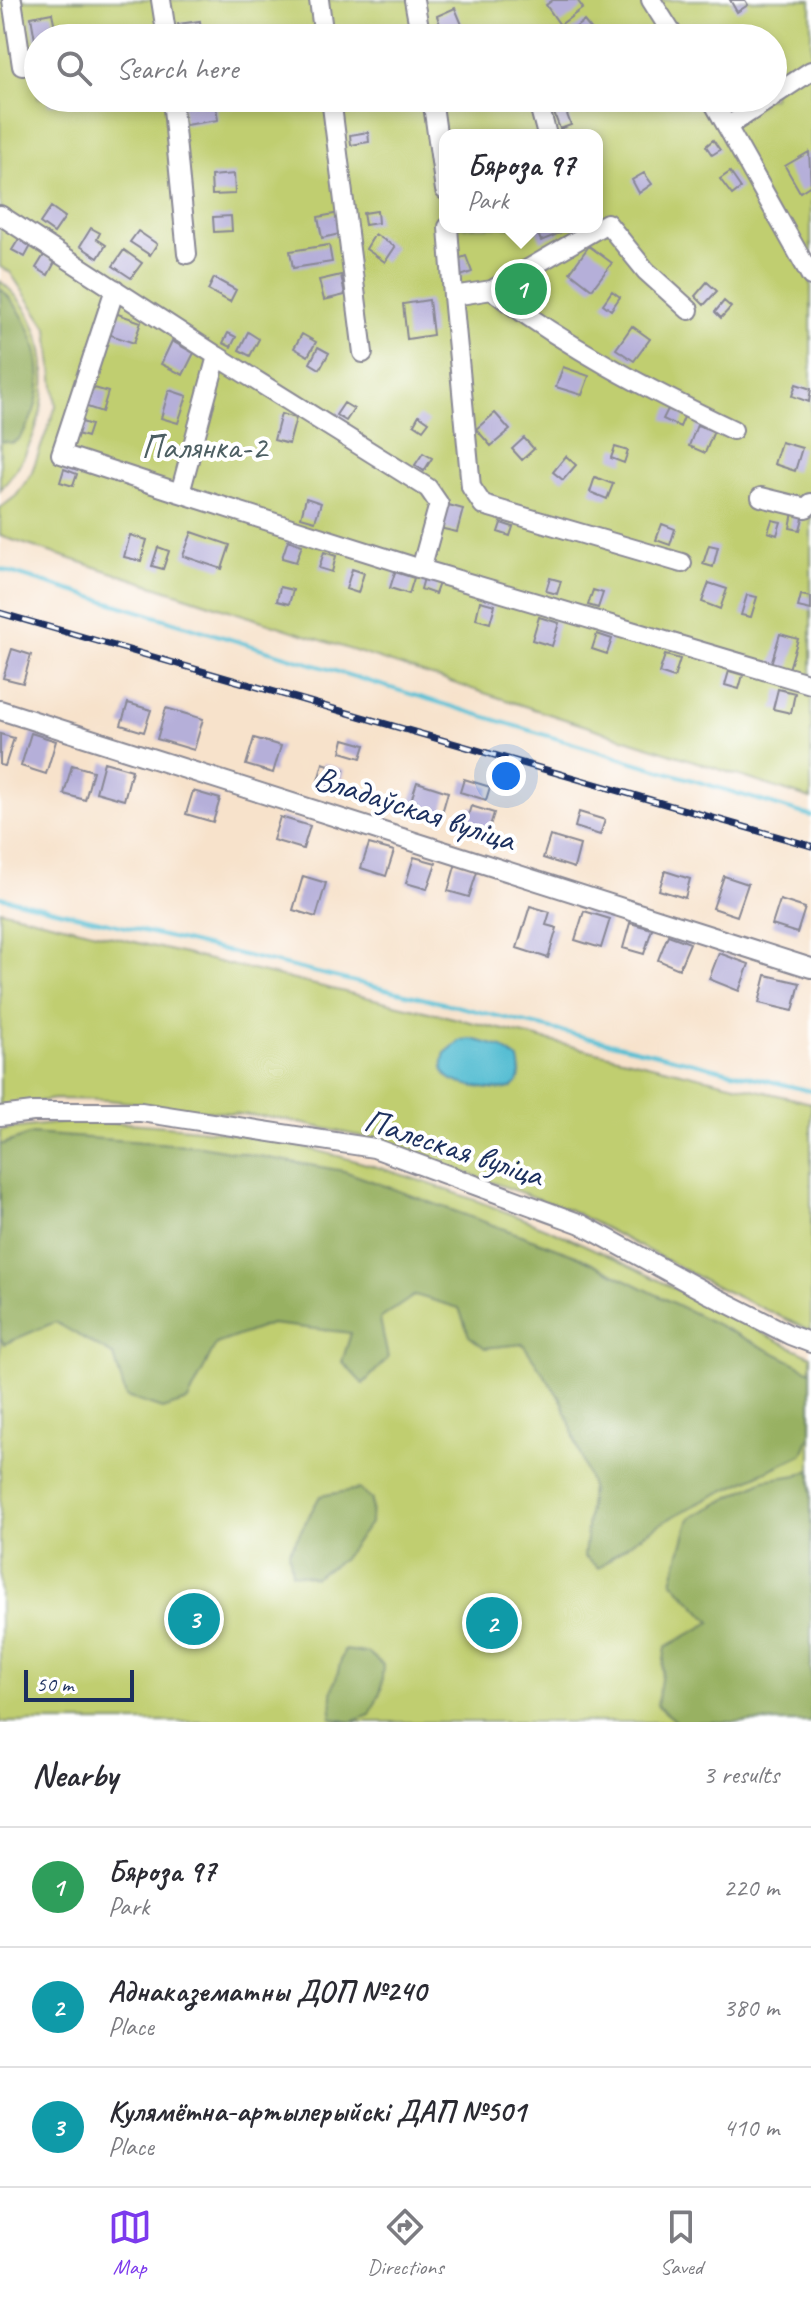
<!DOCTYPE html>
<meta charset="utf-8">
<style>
body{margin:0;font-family:Caveat,sans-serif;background:#f2f2f3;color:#2b2b33}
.scale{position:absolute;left:24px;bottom:20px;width:110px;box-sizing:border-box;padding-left:8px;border:4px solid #1b2f5e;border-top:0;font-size:22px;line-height:28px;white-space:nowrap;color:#1b2f5e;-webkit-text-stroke:6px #fff;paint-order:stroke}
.you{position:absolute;left:506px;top:776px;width:28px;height:28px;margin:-20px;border:6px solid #fff;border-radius:50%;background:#1a73e8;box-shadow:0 0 0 12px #1a73e833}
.badge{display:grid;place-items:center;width:52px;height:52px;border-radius:50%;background:#7c3aed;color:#fff;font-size:26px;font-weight:700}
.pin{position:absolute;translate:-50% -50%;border:4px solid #fff;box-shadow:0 2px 8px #0006}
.popup{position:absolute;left:439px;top:129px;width:164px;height:104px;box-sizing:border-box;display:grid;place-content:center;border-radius:16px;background:#fff;filter:drop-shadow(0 2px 6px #0005);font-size:26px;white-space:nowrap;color:#7c7c81}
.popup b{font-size:30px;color:#2b2b33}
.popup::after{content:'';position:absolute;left:50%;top:100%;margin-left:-16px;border:16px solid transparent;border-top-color:#fff}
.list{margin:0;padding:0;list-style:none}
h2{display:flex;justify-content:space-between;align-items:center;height:104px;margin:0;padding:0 32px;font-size:34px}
h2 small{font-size:26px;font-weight:400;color:#7c7c81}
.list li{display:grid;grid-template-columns:52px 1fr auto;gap:24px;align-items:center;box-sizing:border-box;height:120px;padding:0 32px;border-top:2px solid #e1e1e2}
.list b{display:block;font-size:30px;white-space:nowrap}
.list p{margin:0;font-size:26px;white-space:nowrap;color:#7c7c81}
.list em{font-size:26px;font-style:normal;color:#7c7c81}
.icon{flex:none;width:44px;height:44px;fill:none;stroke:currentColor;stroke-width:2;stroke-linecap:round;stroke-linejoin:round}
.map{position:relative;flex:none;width:811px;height:1722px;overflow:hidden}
.search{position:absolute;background:#fff;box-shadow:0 4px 12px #0003;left:24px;right:24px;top:24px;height:88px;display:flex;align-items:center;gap:20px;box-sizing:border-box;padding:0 28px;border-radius:44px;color:#7c7c81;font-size:30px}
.sheet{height:464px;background:#fff}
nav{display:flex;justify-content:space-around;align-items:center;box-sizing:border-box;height:112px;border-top:2px solid #e1e1e2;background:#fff;font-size:22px;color:#7c7c81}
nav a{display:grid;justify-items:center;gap:4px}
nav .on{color:#7c3aed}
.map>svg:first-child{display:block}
</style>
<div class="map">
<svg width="811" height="1722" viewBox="0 0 811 1722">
<rect width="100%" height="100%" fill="#fff"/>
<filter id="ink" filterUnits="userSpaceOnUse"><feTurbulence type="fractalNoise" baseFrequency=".0125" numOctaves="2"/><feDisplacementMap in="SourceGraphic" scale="16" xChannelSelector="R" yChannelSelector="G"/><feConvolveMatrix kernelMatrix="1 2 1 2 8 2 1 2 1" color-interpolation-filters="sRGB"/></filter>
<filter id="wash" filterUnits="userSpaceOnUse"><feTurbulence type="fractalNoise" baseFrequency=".006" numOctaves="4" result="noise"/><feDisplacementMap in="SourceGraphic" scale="32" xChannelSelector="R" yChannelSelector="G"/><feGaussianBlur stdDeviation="1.8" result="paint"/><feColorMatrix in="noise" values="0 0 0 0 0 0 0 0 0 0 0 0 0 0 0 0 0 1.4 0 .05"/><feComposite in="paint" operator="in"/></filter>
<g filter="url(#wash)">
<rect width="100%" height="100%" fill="#f7e2cb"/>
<path fill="#c0ce70" stroke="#6e7e67" stroke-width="2" fill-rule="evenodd" d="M 0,0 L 811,0 L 811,799 L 0,536 L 0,508 L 16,496 L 31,474 L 56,406 L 48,329 L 10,272 L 0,267 ZM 38,38 L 773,38 L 773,98 L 38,98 ZM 445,135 L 597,135 L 597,227 L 445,227 Z
M 0,281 C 66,332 52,434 0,490 Z
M 0,910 L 811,1103 L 811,1331 L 719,1288 L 570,1210 L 368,1138 L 277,1118 L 107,1100 L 55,1099 L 0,1107 Z
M 77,1121 C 125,1123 174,1125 222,1132 C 334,1148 445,1186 548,1229 C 638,1266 722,1316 811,1356 L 811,1722 L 0,1722 L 0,1130 Z"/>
<path fill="#98b162" stroke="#5a7060" stroke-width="2" d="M 0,288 C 41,326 55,394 18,440 L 12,443 L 0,441 Z
M 32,1134 L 201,1146 L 344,1171 L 576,1255 L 811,1371 L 811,1434 L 803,1454 C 733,1488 657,1516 599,1568 L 584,1557 L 591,1487 L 562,1401 L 523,1344 L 485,1348 L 469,1336 L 459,1308 L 415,1295 L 380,1319 L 388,1358 L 363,1384 L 342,1362 L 351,1333 L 271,1324 L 216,1344 L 188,1401 L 162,1409 L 126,1397 L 114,1356 L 55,1322 L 4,1344 L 0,1337 L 0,1145 Z
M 811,1470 L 811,1722 L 677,1722 L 657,1705 L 666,1647 L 711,1622 L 672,1581 L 690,1518 L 764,1480 L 797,1475 Z
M 359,1489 L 372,1500 L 371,1522 L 342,1560 L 314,1577 L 292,1573 L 289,1552 L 320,1496 Z
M 344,1650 L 369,1653 L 383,1665 L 381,1691 L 370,1715 L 351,1722 L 331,1718 L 332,1693 Z"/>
<path fill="#56bed3" stroke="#387698" stroke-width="2" d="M 472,1039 L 501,1047 L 519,1060 C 528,1097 496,1091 472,1086 C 464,1084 454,1083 448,1077 C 441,1070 442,1062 445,1053 L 461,1040 Z"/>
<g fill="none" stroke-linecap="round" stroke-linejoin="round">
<path stroke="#56bed3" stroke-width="4" d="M 0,569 L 811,816
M 0,897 L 811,1091"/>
</g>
<g id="blocks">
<path fill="#b5afd9" d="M 553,0 L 577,0 L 583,8 L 560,25 L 546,5 Z
M 730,0 L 745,0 L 748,5 L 737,12 Z
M 455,8 L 463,27 L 444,35 L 437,16 Z
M 52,13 L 57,36 L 35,40 L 31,17 Z
M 200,21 L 202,38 L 180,38 L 178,24 Z
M 584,21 L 593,32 L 586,38 L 578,38 L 572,30 Z
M 48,98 L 69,98 L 70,101 L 49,105 Z
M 345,98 L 374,98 L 374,103 L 346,106 Z
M 215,99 L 218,120 L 185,125 L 182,103 Z
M 565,109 L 571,125 L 560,129 L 554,113 Z
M 368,132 L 369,142 L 351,145 L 350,135 Z
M 713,140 L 720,150 L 712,155 L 706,146 Z
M 809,152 L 811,185 L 800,192 L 785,166 Z
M 730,172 L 741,188 L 732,195 L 720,179 Z
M 644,173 L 652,184 L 639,193 L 632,180 Z
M 234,174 L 235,194 L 212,195 L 211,176 Z
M 51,207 L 65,217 L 54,233 L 40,223 Z
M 377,211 L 378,223 L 365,225 L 363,213 Z
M 340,213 L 344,233 L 322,238 L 318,217 Z
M 231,216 L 232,231 L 214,232 L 213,217 Z
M 535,227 L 557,227 L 560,233 L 541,241 Z
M 91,228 L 100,233 L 97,239 L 106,245 L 98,258 L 80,246 Z
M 138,231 L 157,244 L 150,255 L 130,242 Z
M 375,234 L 395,247 L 385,262 L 366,249 Z
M 20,237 L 32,244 L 25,257 L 12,250 Z
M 329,245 L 332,262 L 293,268 L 290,251 Z
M 589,246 L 612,263 L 592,289 L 570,272 Z
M 124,250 L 142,263 L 131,278 L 113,266 Z
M 44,255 L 55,262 L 48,275 L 36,268 Z
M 466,256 L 472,272 L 461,276 L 455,260 Z
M 341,275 L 345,295 L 324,300 L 319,280 Z
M 214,278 L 236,290 L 230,302 L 208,290 Z
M 707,282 L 717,291 L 704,305 L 695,296 Z
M 612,291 L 620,297 L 611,310 L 603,304 Z
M 429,300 L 433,335 L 407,339 L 403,304 Z
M 724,301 L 731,307 L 721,318 L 715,312 Z
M 112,312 L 141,322 L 134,343 L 105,333 Z
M 632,326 L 650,339 L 634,361 L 616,349 Z
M 248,332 L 259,339 L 250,356 L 239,350 Z
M 228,333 L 236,337 L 231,347 L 223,343 Z
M 302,334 L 316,342 L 308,356 L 294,348 Z
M 172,341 L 194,353 L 183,375 L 161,364 Z
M 318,347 L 329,353 L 320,369 L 310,363 Z
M 563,367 L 589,376 L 582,395 L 556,387 Z
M 796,384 L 811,389 L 809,402 L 792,396 Z
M 91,387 L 108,392 L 102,412 L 84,406 Z
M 169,390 L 187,396 L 178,423 L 161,418 Z
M 344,403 L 354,409 L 346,421 L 336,415 Z
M 669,407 L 685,415 L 680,427 L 663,419 Z
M 495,413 L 510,430 L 491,446 L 476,429 Z
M 281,414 L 296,418 L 289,444 L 274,440 Z
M 419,415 L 429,422 L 423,430 L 414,424 Z
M 79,421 L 91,425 L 87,437 L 74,433 Z
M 697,425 L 714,431 L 705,453 L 689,446 Z
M 524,438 L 534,449 L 522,460 L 512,449 Z
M 781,442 L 802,448 L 795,471 L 774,464 Z
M 615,447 L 628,451 L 624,463 L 611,458 Z
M 423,453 L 432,458 L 424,471 L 415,465 Z
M 566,456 L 576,465 L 563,480 L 553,472 Z
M 64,469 L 77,474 L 73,486 L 60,482 Z
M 595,477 L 613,484 L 607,499 L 590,492 Z
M 306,498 L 321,503 L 315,521 L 301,517 Z
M 445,504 L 463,509 L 457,532 L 439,528 Z
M 793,512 L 804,514 L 800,530 L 790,528 Z
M 772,520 L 781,522 L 777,535 L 768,532 Z
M 501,523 L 513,527 L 510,536 L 498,532 Z
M 662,524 L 675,529 L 670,545 L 656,540 Z
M 192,532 L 230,545 L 222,569 L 183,556 Z
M 130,535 L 147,540 L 141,561 L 124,557 Z
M 288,540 L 302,545 L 296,562 L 282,558 Z
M 709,545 L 718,547 L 713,567 L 703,564 Z
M 158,547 L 169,551 L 163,569 L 152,566 Z
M 324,552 L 336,556 L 332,572 L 319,568 Z
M 352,569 L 364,573 L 358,593 L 346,589 Z
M 395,572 L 414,578 L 409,594 L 390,588 Z
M 424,578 L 439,583 L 435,594 L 421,589 Z
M 550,578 L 561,581 L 557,594 L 546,591 Z
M 709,583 L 727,589 L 720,609 L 702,602 Z
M 280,587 L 293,590 L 289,604 L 277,601 Z
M 593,590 L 603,593 L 598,608 L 588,605 Z
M 747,595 L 757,597 L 751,617 L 741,615 Z
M 801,595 L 811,597 L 811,610 L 798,607 Z
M 480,601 L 495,605 L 490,623 L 476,619 Z
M 539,617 L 559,623 L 552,646 L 532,640 Z
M 597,634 L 612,639 L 607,654 L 592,649 Z
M 780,634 L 798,639 L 789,669 L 771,664 Z
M 12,649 L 31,655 L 23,683 L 3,678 Z
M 665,655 L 680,659 L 674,678 L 659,673 Z
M 729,671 L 743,675 L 739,689 L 725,685 Z
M 778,689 L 795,693 L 791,713 L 773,709 Z
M 128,703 L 151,710 L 144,732 L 121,725 Z
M 166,708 L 203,719 L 194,750 L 157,739 Z
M 31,733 L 56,741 L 46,774 L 21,766 Z
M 0,734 L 14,738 L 5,766 L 0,765 Z
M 254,738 L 281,746 L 273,773 L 246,765 Z
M 344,739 L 365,745 L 361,758 L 341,752 Z
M 104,762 L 132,770 L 124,800 L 96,792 Z
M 323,763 L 344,770 L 337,794 L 316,788 Z
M 72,765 L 93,771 L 85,800 L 64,794 Z
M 464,779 L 490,787 L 486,800 L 460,792 Z
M 417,782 L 448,792 L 440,820 L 408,810 Z
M 193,791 L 220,799 L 213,822 L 186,814 Z
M 471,806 L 494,813 L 487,835 L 464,828 Z
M 579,812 L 605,820 L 600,835 L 575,827 Z
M 280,817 L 310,826 L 303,849 L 273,840 Z
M 550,836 L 580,845 L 574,868 L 543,858 Z
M 369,844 L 394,851 L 386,876 L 361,868 Z
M 414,857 L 436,863 L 427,889 L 406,883 Z
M 456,863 L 478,869 L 469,897 L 448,891 Z
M 665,871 L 690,879 L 685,898 L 659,890 Z
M 303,876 L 326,883 L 316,917 L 293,910 Z
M 724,876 L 748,884 L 737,916 L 713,908 Z
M 780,900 L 805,908 L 797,933 L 772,925 Z
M 530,906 L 550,912 L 546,925 L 557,928 L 548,958 L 517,948 Z
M 584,911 L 610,919 L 601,948 L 575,940 Z
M 630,923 L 652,929 L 644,954 L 623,948 Z
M 668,935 L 690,943 L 679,969 L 658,960 Z
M 719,953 L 749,964 L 739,991 L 709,979 Z
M 766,975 L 800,983 L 793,1011 L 759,1003 Z
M 189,1608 L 205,1615 L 199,1630 L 182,1623 Z
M 487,1613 L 503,1620 L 496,1634 L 480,1627 Z"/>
</g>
</g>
<g filter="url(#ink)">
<use href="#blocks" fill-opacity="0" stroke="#898894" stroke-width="2"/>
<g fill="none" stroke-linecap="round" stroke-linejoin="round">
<defs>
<path id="minor" d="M 12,0 L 22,66
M 161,0 L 167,38
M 319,0 L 324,38
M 414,0 L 421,38
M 651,0 L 675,38
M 773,96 L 811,71
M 172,98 L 187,254
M 331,98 L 363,353
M 432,98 L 445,190
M 711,98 L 811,276
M 540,109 L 547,135
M 728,126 L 771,98
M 0,215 L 217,356 L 180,493 L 421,569 L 811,684
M 448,227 L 453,296 L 492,290 L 607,223 L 646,271 L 689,310
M 115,289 L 61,454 L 180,493
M 492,290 C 566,347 649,390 733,430
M 453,296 L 471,487 L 483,505 L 682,563
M 217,356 L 428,488 L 439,504 L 421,569
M 761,497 L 806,508 L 811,503
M 0,710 L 811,968
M 0,1116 L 33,1112 L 141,1112 L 374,1148 L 581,1224 L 709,1294 L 790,1335 L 811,1343"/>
</defs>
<use href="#minor" stroke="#898894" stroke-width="22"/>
<use href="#minor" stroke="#fff" stroke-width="18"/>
<defs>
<path id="rail" d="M 0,613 L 811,846"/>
</defs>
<use href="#rail" stroke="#1b2f5e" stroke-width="7"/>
<use href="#rail" stroke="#fff" stroke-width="4" stroke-dasharray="12" stroke-linecap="butt"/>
</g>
</g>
<g text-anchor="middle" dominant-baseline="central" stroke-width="8" stroke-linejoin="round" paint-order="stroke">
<g font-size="34" fill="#4d5f63" stroke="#fff">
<text x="204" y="446">Палянка-2</text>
</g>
<g font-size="34" fill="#1b2f5e" stroke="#fff">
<text transform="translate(415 808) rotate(18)">Владаўская вуліца</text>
<text transform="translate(454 1147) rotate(18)">Палеская вуліца</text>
</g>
</g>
</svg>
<div class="scale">50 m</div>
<div class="you"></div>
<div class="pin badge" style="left:521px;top:289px;background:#2e9e5b">1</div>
<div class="popup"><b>Бяроза 97</b>Park</div>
<div class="pin badge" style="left:492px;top:1623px;background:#0f9aa8">2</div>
<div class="pin badge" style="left:194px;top:1619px;background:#0f9aa8">3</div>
<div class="search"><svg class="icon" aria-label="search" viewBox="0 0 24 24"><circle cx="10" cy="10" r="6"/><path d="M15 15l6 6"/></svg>Search here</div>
</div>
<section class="sheet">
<h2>Nearby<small>3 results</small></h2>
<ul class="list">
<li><span class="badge" style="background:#2e9e5b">1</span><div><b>Бяроза 97</b><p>Park</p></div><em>220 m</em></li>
<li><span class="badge" style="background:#0f9aa8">2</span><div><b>Аднаказематны ДОП №240</b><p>Place</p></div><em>380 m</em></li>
<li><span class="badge" style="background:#0f9aa8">3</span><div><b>Кулямётна-артылерыйскі ДАП №501</b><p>Place</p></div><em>410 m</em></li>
</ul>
</section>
<nav>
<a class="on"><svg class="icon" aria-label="map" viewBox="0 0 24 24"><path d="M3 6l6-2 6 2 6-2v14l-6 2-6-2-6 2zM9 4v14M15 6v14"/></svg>Map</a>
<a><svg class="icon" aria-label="directions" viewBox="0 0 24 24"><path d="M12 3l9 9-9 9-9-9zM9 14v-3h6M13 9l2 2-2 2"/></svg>Directions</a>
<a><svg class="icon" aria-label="saved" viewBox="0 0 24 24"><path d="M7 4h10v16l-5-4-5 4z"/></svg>Saved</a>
</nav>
